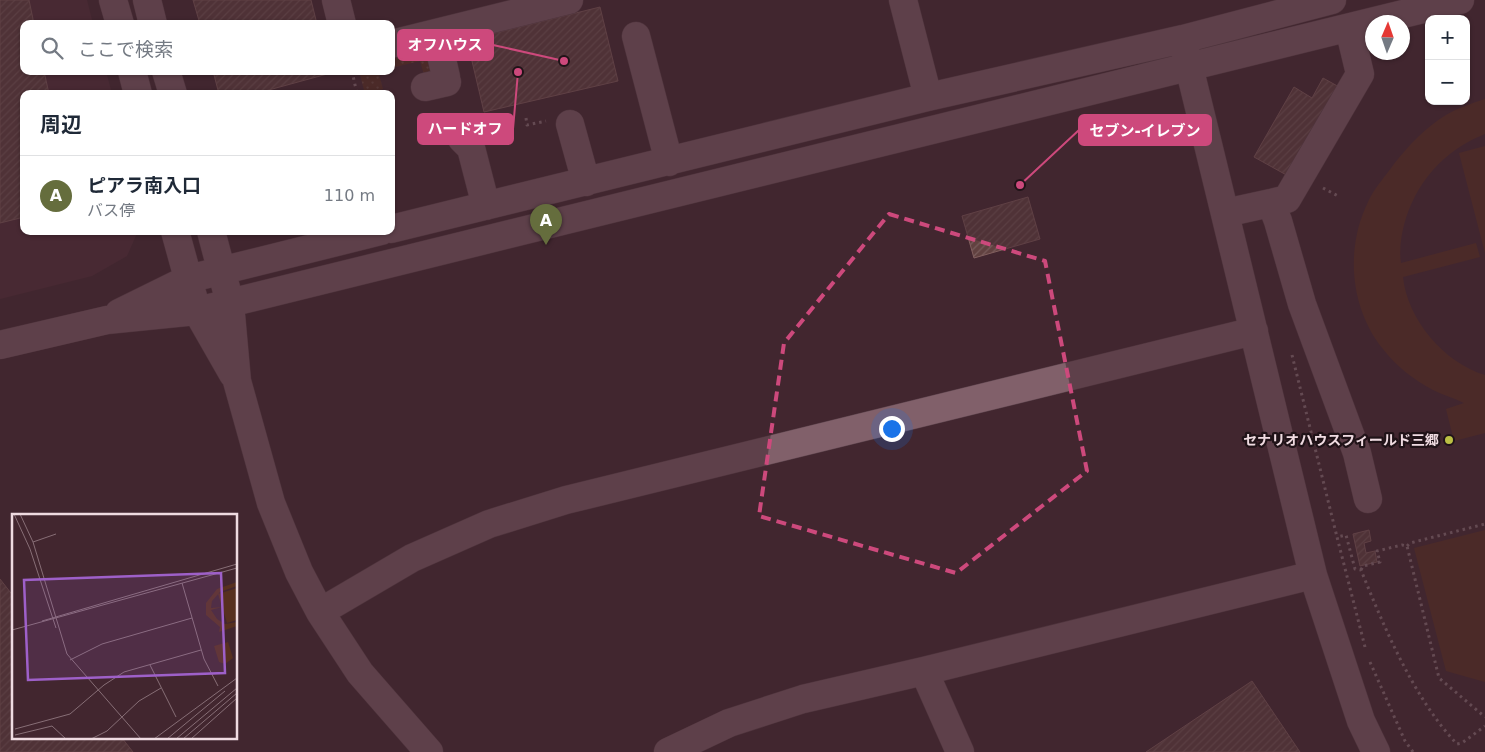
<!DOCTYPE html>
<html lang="ja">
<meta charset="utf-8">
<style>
body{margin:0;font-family:"DejaVu Sans","Noto Sans JP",sans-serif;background:#f2f2f3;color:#1f2937}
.controls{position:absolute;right:15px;top:15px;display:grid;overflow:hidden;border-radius:10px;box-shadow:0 1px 4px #0004}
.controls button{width:45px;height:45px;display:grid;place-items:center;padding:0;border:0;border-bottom:1px solid #e0e1e3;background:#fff;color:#1f2937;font:25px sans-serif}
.compass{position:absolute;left:1365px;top:15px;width:45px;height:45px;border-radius:50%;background:#fff;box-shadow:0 1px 4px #0004;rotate:2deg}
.you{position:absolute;left:891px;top:428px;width:18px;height:18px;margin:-12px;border:4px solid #fff;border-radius:50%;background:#1a73e8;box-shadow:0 0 0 8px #1a73e833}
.badge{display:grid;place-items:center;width:32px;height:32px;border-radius:50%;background:#656d3d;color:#fff;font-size:16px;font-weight:700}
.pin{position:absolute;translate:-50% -41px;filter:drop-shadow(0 1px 2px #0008)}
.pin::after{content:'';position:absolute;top:26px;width:18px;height:15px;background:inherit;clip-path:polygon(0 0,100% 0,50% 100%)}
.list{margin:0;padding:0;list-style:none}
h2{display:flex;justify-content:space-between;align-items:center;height:65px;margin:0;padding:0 20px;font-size:21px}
h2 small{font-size:16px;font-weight:400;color:#747a83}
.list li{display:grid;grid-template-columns:32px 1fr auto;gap:15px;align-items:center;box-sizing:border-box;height:80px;padding:0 20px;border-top:1px solid #e0e1e3}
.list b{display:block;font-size:19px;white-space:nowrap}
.list p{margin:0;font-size:16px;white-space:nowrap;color:#747a83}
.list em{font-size:16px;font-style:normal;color:#747a83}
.icon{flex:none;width:28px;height:28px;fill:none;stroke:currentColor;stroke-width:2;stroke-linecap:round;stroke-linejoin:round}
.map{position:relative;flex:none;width:1485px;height:752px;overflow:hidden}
.search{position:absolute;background:#fff;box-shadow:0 1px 4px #0004;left:20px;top:20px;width:375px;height:55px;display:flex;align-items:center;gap:12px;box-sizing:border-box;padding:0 18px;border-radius:10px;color:#747a83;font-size:19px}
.panel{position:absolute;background:#fff;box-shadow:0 1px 4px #0004;left:20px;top:90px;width:375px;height:145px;border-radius:10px}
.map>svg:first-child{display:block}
</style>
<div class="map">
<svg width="1485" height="752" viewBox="0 0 1485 752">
<defs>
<pattern id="grass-dots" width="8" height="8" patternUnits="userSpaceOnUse" patternTransform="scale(1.25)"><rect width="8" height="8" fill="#573020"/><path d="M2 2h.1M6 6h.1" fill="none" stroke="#6f4d40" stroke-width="1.8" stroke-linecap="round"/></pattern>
<pattern id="building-hatch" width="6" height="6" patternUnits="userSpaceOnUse" patternTransform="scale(1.25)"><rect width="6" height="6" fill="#614140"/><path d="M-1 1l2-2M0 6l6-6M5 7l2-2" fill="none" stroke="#785c5b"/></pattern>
</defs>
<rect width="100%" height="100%" fill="#42262f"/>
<path fill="#502e39" d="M 0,0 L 87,0 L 93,24 L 24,24 L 24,71 L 106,71 L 112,94 L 24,94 L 24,231 L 138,231 L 127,256 L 92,276 L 0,299 Z"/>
<path fill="url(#grass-dots)" d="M 429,49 L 435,75 L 425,78 L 420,61 L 391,68 L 391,59 Z
M 359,71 L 378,71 L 383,89 L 365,94 Z"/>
<path fill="#573020" d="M 1485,99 L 1485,134 C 1444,150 1415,183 1404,225 C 1401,236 1399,251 1401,263 L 1476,243 L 1480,257 L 1403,277 C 1407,319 1444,363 1485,375 L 1485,433 L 1454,441 L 1446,409 L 1464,403 C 1454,398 1443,395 1433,390 C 1414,380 1396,366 1383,349 C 1350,308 1345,249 1368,202 C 1375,187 1385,177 1394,164 C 1409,145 1425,128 1446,115 C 1458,108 1472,103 1485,99 Z
M 1485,146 L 1485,253 L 1459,153 Z
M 1485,530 L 1485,682 L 1446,671 L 1414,548 Z"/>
<path fill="url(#building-hatch)" stroke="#83605f" d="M 0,0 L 29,0 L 34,24 L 24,24 L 24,71 L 44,71 L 49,94 L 24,94 L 24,217 L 0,223 Z
M 193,0 L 311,0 L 317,24 L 200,24 Z
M 600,7 L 618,81 L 484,112 L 467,40 Z
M 213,71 L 330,71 L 331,73 L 254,94 L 219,94 Z
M 1323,78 L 1341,88 L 1290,177 L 1254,157 L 1294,87 L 1312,98 Z
M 1028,197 L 1040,239 L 974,258 L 962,216 Z
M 1369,530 L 1371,541 L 1364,543 L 1366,553 L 1375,551 L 1377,562 L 1360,566 L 1353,534 Z
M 0,579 L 14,597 L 14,738 L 122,738 L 133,752 L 0,752 Z
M 1252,681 L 1300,752 L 1146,752 Z"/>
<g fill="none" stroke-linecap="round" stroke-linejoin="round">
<defs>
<path id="minor" d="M 113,0 L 120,24
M 147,0 L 153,24
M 336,0 L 342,24
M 903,0 L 928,97
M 436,33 L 446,77
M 636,36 L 669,162
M 391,44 L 569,0
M 1185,50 L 1313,575 L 1361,721 L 1376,752
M 132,71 L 138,94
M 166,71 L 173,94
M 425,87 L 447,82
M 570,124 L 586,182
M 462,139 L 471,148 L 486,206
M 1271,203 L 1287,199 L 1360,74 L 1349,28
M 1225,213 L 1271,203 L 1278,221 L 1302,304 L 1357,453 L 1368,499
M 391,229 L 928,97 L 1183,39 L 1332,0
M 175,231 L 197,311 L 233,374
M 211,231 L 230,303 L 237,381 L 271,503 L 299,572 L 320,612 L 360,673 L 429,752
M 119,313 L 188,279 L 381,231
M 0,345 L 107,320 L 197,311 L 1460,0
M 320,612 L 412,558 L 489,524 L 566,500 L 1254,331
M 924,671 L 960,752
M 668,752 L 729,723 L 803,699 L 924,671 L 1313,575"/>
</defs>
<use href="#minor" stroke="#5c434c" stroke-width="29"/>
<path stroke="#8e767d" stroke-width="3" stroke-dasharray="2.5 4" stroke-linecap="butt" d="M 352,71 L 357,94
M 526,118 L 527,125 L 546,121
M 1323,188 L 1340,197
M 1292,355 L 1337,537
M 1407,546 L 1410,543 L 1485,524
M 1361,570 L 1363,566 L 1380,562 L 1377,551 L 1402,545 L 1407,546 L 1439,678 L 1485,717
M 1365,647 L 1337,537 L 1346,535 L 1355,569 L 1361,570 C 1384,627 1414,699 1457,744 L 1462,743 L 1485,726
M 1370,662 L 1405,741 L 1413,752"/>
<use href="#minor" stroke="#81606a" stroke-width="28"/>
</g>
<path d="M0 0H1485V752H0ZM 889,214 L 1045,261 L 1087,471 L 956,573 L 759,516 L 784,343 Z" fill="#42262f" fill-opacity=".55" fill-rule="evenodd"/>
<path fill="none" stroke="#cd497c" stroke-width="4" stroke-dasharray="10 6" stroke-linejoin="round" d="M 889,214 L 1045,261 L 1087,471 L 956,573 L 759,516 L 784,343 Z"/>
<circle fill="#bbc044" stroke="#201318" stroke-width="2" cx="1449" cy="440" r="5"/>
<g text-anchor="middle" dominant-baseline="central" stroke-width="4.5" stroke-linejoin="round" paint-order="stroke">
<g font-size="14" font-weight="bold" fill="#efdbe1" stroke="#201318" text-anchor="end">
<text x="1439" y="440">セナリオハウスフィールド三郷</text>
</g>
</g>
<g transform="translate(12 514)">
<rect width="225" height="225" fill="#42262f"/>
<path d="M 225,68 L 225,72 L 208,78 L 200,87 L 199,94 L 210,93 L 199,96 L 205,105 L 213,110 L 225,108 L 225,112 L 207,118 L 208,113 L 194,101 L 194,89 L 205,75 ZM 225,74 L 225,106 L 215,109 L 206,80 ZM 216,128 L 221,144 L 213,150 L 207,148 L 202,132 Z" fill="#573020"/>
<path fill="none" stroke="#876e76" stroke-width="1" d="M 2,0 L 18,35 L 44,114M 8,0 L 21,28 L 55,140 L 129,225M 21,28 L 44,20M 170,69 L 192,145 L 206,172M 30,107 L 225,50M 0,116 L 225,54M 58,146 L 90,130 L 180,104M 138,151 L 164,203M 3,215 L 58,200 L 92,171 L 112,158 L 189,136M 3,221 L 40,212 L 54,225M 79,225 L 95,217 L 127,187 L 149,174M 142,225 L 225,164M 155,225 L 213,177M 164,225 L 225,174M 171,225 L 225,179M 179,225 L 225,184"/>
<path fill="#9e60c9" fill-opacity="0.15" stroke="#9e60c9" stroke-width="2.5" d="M 209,59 L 213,159 L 16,166 L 12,66 Z"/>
<rect width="225" height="225" fill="none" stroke="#efdbe1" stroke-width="2.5"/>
</g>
<path fill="none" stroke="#cd497c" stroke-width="2" d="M564 61L493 45M518 72L513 129M1020 185L1079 130"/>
<g fill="#cd497c" stroke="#201318" stroke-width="2">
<circle cx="564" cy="61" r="5"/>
<circle cx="518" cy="72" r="5"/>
<circle cx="1020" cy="185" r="5"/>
</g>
<g fill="#cd497c" stroke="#cd497c" stroke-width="2">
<rect x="398" y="30" width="95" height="30" rx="5"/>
<rect x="418" y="114" width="95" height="30" rx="5"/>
<rect x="1079" y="115" width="132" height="30" rx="5"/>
</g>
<g font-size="15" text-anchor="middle" font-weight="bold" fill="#fff">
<text x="445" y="50">オフハウス</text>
<text x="465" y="134">ハードオフ</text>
<text x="1145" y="136">セブン-イレブン</text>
</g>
</svg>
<div class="controls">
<button>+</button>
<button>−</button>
</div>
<svg class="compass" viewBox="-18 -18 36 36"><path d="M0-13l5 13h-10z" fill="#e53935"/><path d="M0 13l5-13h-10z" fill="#747a83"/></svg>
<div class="you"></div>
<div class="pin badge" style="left:546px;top:245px">A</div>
<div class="search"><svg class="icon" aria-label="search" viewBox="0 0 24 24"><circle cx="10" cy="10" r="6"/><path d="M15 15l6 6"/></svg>ここで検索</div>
<section class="panel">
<h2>周辺<small></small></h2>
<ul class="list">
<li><span class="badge">A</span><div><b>ピアラ南入口</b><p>バス停</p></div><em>110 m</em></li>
</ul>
</section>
</div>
